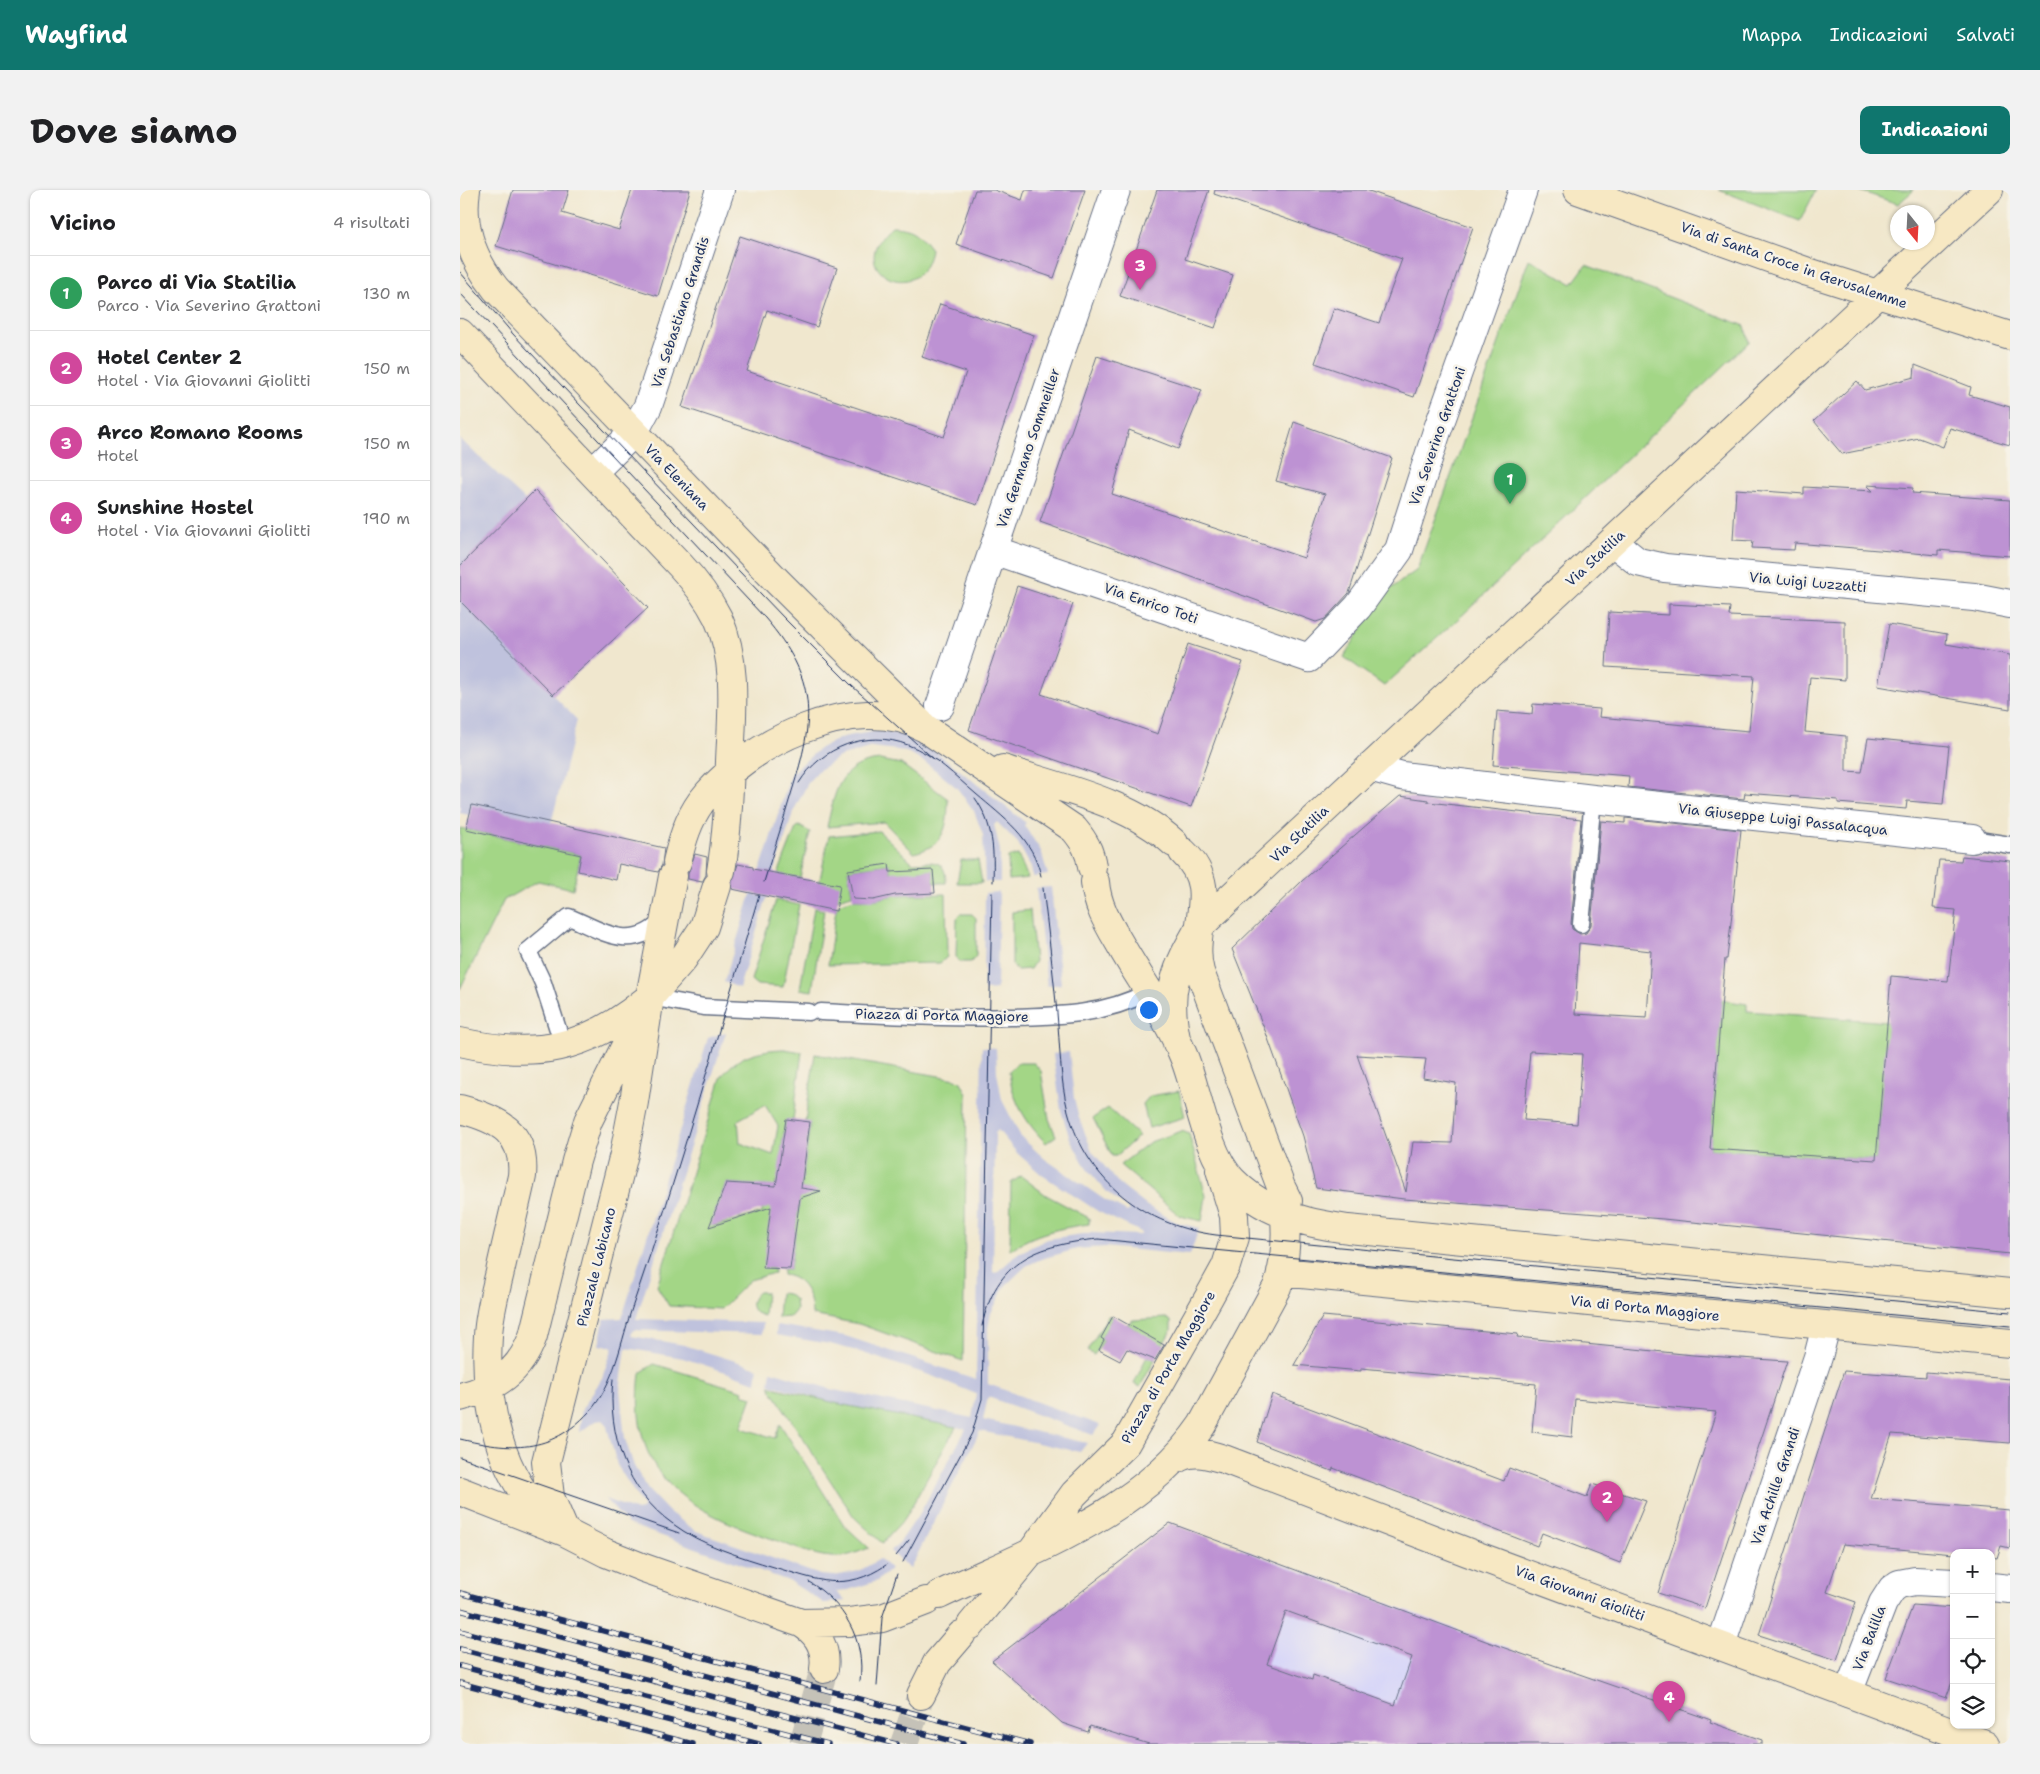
<!DOCTYPE html>
<html lang="it">
<meta charset="utf-8">
<style>
body{margin:0;font-family:"Shantell Sans",sans-serif;background:#f2f2f2;color:#202124}
.controls{position:absolute;right:15px;bottom:15px;display:grid;overflow:hidden;border-radius:10px;box-shadow:0 1px 4px #0004}
.controls button{width:45px;height:45px;display:grid;place-items:center;padding:0;border:0;border-bottom:1px solid #e0e0e0;background:#fff;color:#202124;font:25px sans-serif}
.compass{position:absolute;left:1430px;top:15px;width:45px;height:45px;border-radius:50%;background:#fff;box-shadow:0 1px 4px #0004;rotate:162deg}
.you{position:absolute;left:688px;top:819px;width:18px;height:18px;margin:-12px;border:4px solid #fff;border-radius:50%;background:#1a73e8;box-shadow:0 0 0 8px #1a73e833}
.badge{display:grid;place-items:center;width:32px;height:32px;border-radius:50%;background:#0f766e;color:#fff;font-size:16px;font-weight:700}
.pin{position:absolute;translate:-50% -41px;filter:drop-shadow(0 1px 2px #0008)}
.pin::after{content:'';position:absolute;top:26px;width:18px;height:15px;background:inherit;clip-path:polygon(0 0,100% 0,50% 100%)}
.list{margin:0;padding:0;list-style:none}
h2{display:flex;justify-content:space-between;align-items:center;height:65px;margin:0;padding:0 20px;font-size:21px}
h2 small{font-size:16px;font-weight:400;color:#757577}
.list li{display:grid;grid-template-columns:32px 1fr auto;gap:15px;align-items:center;box-sizing:border-box;height:75px;padding:0 20px;border-top:1px solid #e0e0e0}
.list b{display:block;font-size:19px;white-space:nowrap}
.list p{margin:0;font-size:16px;white-space:nowrap;color:#757577}
.list em{font-size:16px;font-style:normal;color:#757577}
.icon{flex:none;width:28px;height:28px;fill:none;stroke:currentColor;stroke-width:2;stroke-linecap:round;stroke-linejoin:round}
.map{position:relative;flex:none;width:1550px;height:1554px;overflow:hidden;border-radius:10px}
header{display:flex;align-items:center;gap:30px;box-sizing:border-box;height:70px;padding:0 25px;background:#0f766e;color:#fff}
header strong{font-size:24px}
nav{display:flex;gap:28px;margin-inline-start:auto;font-size:18px}
.intro{display:flex;align-items:center;justify-content:space-between;box-sizing:border-box;height:120px;padding:0 30px}
h1{margin:0;font-size:35px}
.button{padding:12px 22px;border-radius:10px;background:#0f766e;color:#fff;font-size:18px;font-weight:700}
main{display:flex;gap:30px;padding:0 30px}
aside{flex:1;background:#fff;border-radius:10px;box-shadow:0 1px 4px #0004}
.map>svg:first-child{display:block}
</style>
<header>
<strong>Wayfind</strong>
<nav><a>Mappa</a><a>Indicazioni</a><a>Salvati</a></nav>
</header>
<div class="intro"><h1>Dove siamo</h1><a class="button">Indicazioni</a></div>
<main>
<aside>
<h2>Vicino<small>4 risultati</small></h2>
<ul class="list">
<li><span class="badge" style="background:#2e9e5b">1</span><div><b>Parco di Via Statilia</b><p>Parco · Via Severino Grattoni</p></div><em>130 m</em></li>
<li><span class="badge" style="background:#d1479c">2</span><div><b>Hotel Center 2</b><p>Hotel · Via Giovanni Giolitti</p></div><em>150 m</em></li>
<li><span class="badge" style="background:#d1479c">3</span><div><b>Arco Romano Rooms</b><p>Hotel</p></div><em>150 m</em></li>
<li><span class="badge" style="background:#d1479c">4</span><div><b>Sunshine Hostel</b><p>Hotel · Via Giovanni Giolitti</p></div><em>190 m</em></li>
</ul>
</aside>
<div class="map">
<svg width="1550" height="1554" viewBox="0 0 1550 1554">
<rect width="100%" height="100%" fill="#f7f3e8"/>
<filter id="ink" filterUnits="userSpaceOnUse"><feTurbulence type="fractalNoise" baseFrequency=".02" numOctaves="2"/><feDisplacementMap in="SourceGraphic" scale="10" xChannelSelector="R" yChannelSelector="G"/><feConvolveMatrix kernelMatrix="1 2 1 2 8 2 1 2 1" color-interpolation-filters="sRGB"/></filter>
<filter id="wash" filterUnits="userSpaceOnUse"><feTurbulence type="fractalNoise" baseFrequency=".0096" numOctaves="4" result="noise"/><feDisplacementMap in="SourceGraphic" scale="20" xChannelSelector="R" yChannelSelector="G"/><feGaussianBlur stdDeviation="1.12" result="paint"/><feColorMatrix in="noise" values="0 0 0 0 0 0 0 0 0 0 0 0 0 0 0 0 0 1.4 0 .05"/><feComposite in="paint" operator="in"/></filter>
<g filter="url(#wash)">
<rect width="100%" height="100%" fill="#f0e7ce"/>
<path fill="#d8d7f8" d="M 779,1358 L 1050,1459 L 1015,1554 L 724,1511 Z"/>
<path fill="#bfc2dd" fill-rule="evenodd" d="M 0,249 L 65,310 L 75,300 L 188,418 L 93,505 L 117,530 L 89,642 L 75,629 L 12,615 L 9,625 L 0,623 Z
M 417,541 L 446,545 L 465,553 L 566,633 L 564,635 L 581,661 L 588,685 L 573,687 L 571,677 L 558,653 L 537,632 L 534,635 L 540,660 L 540,692 L 525,692 L 523,645 L 514,621 L 497,598 L 469,575 L 449,563 L 438,560 L 412,557 L 379,567 L 358,581 L 349,591 L 334,620 L 310,694 L 297,690 L 331,584 L 360,558 L 383,547 Z
M 591,697 L 601,794 L 587,796 L 576,698 Z
M 539,702 L 537,799 L 524,800 L 525,703 Z
M 291,704 L 307,707 L 279,798 L 264,792 Z
M 266,842 L 176,1129 L 303,1133 L 302,1144 L 173,1140 L 171,1146 L 224,1155 L 298,1178 L 296,1192 L 223,1168 L 166,1158 L 160,1200 L 165,1249 L 174,1276 L 188,1300 L 209,1322 L 236,1341 L 360,1385 L 374,1386 L 399,1381 L 420,1369 L 431,1379 L 417,1391 L 388,1400 L 375,1401 L 386,1411 L 364,1413 L 329,1391 L 168,1334 L 145,1309 L 177,1321 L 182,1320 L 183,1316 L 157,1275 L 146,1233 L 143,1230 L 135,1231 L 119,1243 L 122,1219 L 142,1188 L 153,1157 L 139,1155 L 144,1129 L 162,1128 L 248,848 Z
M 522,857 L 536,858 L 537,882 L 542,910 L 561,947 L 585,969 L 645,1010 L 667,1022 L 669,1020 L 647,1002 L 627,979 L 610,949 L 601,920 L 593,864 L 609,862 L 614,908 L 619,928 L 632,961 L 660,995 L 687,1016 L 718,1033 L 739,1038 L 730,1065 L 645,1057 L 617,1059 L 581,1069 L 566,1076 L 545,1096 L 531,1123 L 528,1138 L 528,1194 L 640,1235 L 633,1245 L 528,1207 L 523,1230 L 627,1253 L 620,1262 L 520,1241 L 450,1379 L 430,1361 L 440,1352 L 460,1323 L 506,1239 L 379,1214 L 309,1194 L 311,1181 L 374,1200 L 512,1228 L 516,1204 L 472,1186 L 397,1161 L 370,1154 L 316,1145 L 317,1135 L 385,1146 L 516,1189 ZM 538,940 L 557,963 L 582,985 L 639,1022 L 681,1042 L 681,1045 L 630,1043 L 588,1049 L 559,1063 L 536,1083 L 533,1082 L 535,943 Z"/>
<path fill="#a3d686" stroke="#5f8272" fill-rule="evenodd" d="M 1259,0 L 1356,0 L 1340,31 Z
M 1397,0 L 1454,0 L 1438,14 Z
M 432,36 C 454,37 458,42 471,59 C 463,120 378,82 432,36 Z
M 1069,69 L 1112,94 L 1126,75 L 1285,136 L 1289,152 L 1008,420 L 924,496 L 884,467 L 922,405 L 957,380 Z
M 420,570 L 441,574 L 488,609 C 488,638 484,656 454,663 L 424,632 L 367,637 C 375,602 378,574 420,570 Z
M 339,636 L 350,642 L 340,688 L 318,684 L 336,638 Z
M 0,638 L 121,665 L 113,699 L 78,691 L 44,710 L 0,799 Z
M 419,641 L 453,673 C 473,672 486,668 486,693 L 474,693 L 473,681 L 459,681 L 433,700 L 429,674 L 388,680 L 392,705 L 374,710 L 359,694 L 369,646 Z
M 558,665 L 568,688 L 549,690 L 548,667 Z
M 501,670 L 518,670 L 522,693 L 497,693 Z
M 486,704 L 487,767 L 480,773 L 368,775 L 376,719 L 380,713 L 394,709 L 413,710 L 435,705 Z
M 316,710 L 339,715 L 323,797 L 297,795 L 291,790 Z
M 354,718 L 364,720 L 352,801 L 340,799 Z
M 570,720 L 575,771 L 570,779 L 557,780 L 552,774 L 552,722 Z
M 501,724 L 512,724 L 516,728 L 516,766 L 511,772 L 500,772 L 496,767 L 497,728 Z
M 1261,810 L 1287,814 L 1287,821 L 1428,832 L 1416,970 L 1250,959 Z
M 324,859 L 342,862 L 333,930 L 326,930 L 322,956 L 322,993 L 316,992 L 304,1077 L 314,1079 L 314,1083 L 290,1090 L 261,1119 L 209,1116 L 197,1096 L 261,888 C 276,865 299,860 324,859 ZM 305,915 L 318,936 L 313,965 L 280,953 L 278,930 ZM 266,993 L 306,996 L 302,1023 L 254,1036 L 251,1033 Z
M 355,864 L 496,889 L 501,892 L 507,904 L 503,1171 L 399,1134 L 352,1125 C 352,1106 343,1087 323,1085 L 323,1079 L 330,1079 L 350,934 L 345,932 Z
M 558,873 L 574,873 L 581,881 L 589,929 L 596,946 L 586,953 C 566,933 552,910 549,881 Z
M 719,901 L 725,927 L 689,938 L 683,914 L 690,906 Z
M 648,918 L 679,946 L 656,966 L 652,966 L 633,928 Z
M 722,941 L 729,944 L 746,1006 L 742,1031 L 720,1026 L 660,975 L 690,952 Z
M 561,986 L 586,1005 L 629,1028 L 629,1034 C 600,1038 574,1043 550,1060 L 551,993 Z
M 299,1102 L 306,1102 L 304,1126 L 296,1123 C 289,1116 291,1108 299,1102 Z
M 320,1103 L 328,1104 L 335,1110 L 336,1120 L 330,1127 L 318,1128 Z
M 648,1126 L 653,1126 L 641,1148 L 644,1150 L 634,1165 L 627,1161 Z
M 706,1128 L 711,1131 L 711,1140 L 680,1197 L 674,1194 L 694,1151 L 667,1134 L 673,1130 Z
M 194,1174 L 283,1201 L 282,1204 L 292,1207 L 281,1238 L 315,1248 L 320,1234 L 384,1335 L 409,1358 C 398,1362 385,1368 372,1367 C 351,1366 327,1354 307,1347 C 222,1318 168,1284 180,1183 Z
M 309,1196 L 379,1214 L 496,1237 L 445,1328 L 422,1353 L 394,1327 Z"/>
<g id="blocks">
<path fill="#bd92d3" fill-rule="evenodd" d="M 53,0 L 109,0 L 102,23 L 159,40 L 172,0 L 230,0 L 198,106 L 36,56 Z
M 515,0 L 534,0 L 562,10 L 565,0 L 625,0 L 594,88 L 496,54 Z
M 697,0 L 749,0 L 725,69 L 773,85 L 755,138 L 660,106 Z
M 755,0 L 906,0 L 1013,37 L 954,207 L 855,173 L 874,118 L 919,133 L 942,69 L 754,4 Z
M 280,46 L 377,78 L 357,137 L 307,120 L 287,181 L 484,247 L 506,182 L 462,167 L 480,114 L 574,145 L 517,315 L 222,217 Z
M 637,166 L 742,200 L 718,259 L 669,240 L 652,304 L 844,368 L 865,304 L 816,291 L 834,232 L 932,268 L 889,403 L 865,429 L 856,432 L 580,332 Z
M 1455,175 L 1511,197 L 1509,205 L 1550,217 L 1550,255 L 1490,238 L 1483,257 L 1459,248 L 1382,264 L 1354,231 L 1397,191 L 1405,200 L 1454,187 Z
M 1407,295 L 1453,298 L 1452,303 L 1550,310 L 1550,366 L 1478,360 L 1478,365 L 1335,353 L 1334,360 L 1292,358 L 1293,351 L 1273,350 L 1276,299 L 1344,304 L 1344,297 L 1413,301 Z
M 75,300 L 188,418 L 93,505 L 0,411 L 0,376 Z
M 557,396 L 613,414 L 581,504 L 698,544 L 728,454 L 783,472 L 731,617 L 509,540 Z
M 1209,414 L 1270,417 L 1269,426 L 1385,431 L 1385,490 L 1350,487 L 1345,542 L 1386,546 L 1386,581 L 1402,582 L 1408,548 L 1489,556 L 1483,614 L 1447,611 L 1446,619 L 1378,613 L 1378,610 L 1285,603 L 1284,609 L 1168,597 L 1169,586 L 1033,575 L 1037,521 L 1072,524 L 1073,514 L 1140,519 L 1139,527 L 1289,541 L 1294,486 L 1146,477 L 1149,422 L 1209,425 Z
M 1429,434 L 1487,444 L 1486,454 L 1550,465 L 1550,519 L 1418,496 Z
M 940,606 L 968,610 L 968,612 L 1121,629 L 1111,733 L 1112,739 L 1120,744 L 1126,743 L 1131,735 L 1141,631 L 1165,633 L 1165,628 L 1281,640 L 1267,769 L 1265,769 L 1250,959 L 1416,970 L 1431,786 L 1488,791 L 1496,720 L 1473,718 L 1479,670 L 1501,671 L 1502,666 L 1550,671 L 1550,1064 L 1203,1029 L 944,1009 L 856,998 L 843,946 L 806,843 L 772,759 L 842,691 ZM 1119,753 L 1191,761 L 1187,828 L 1115,824 ZM 1070,861 L 1122,864 L 1117,934 L 1064,930 ZM 897,865 L 966,869 L 963,888 L 996,893 L 992,953 L 953,952 L 946,1002 Z
M 12,615 L 204,658 L 202,675 L 198,682 L 159,674 L 156,690 L 118,681 L 121,665 L 6,639 Z
M 235,664 L 247,667 L 246,685 L 242,692 L 228,689 L 228,683 Z
M 278,674 L 293,677 L 293,679 L 380,695 L 376,721 L 272,699 L 272,692 Z
M 429,674 L 430,682 L 473,680 L 475,703 L 435,705 L 413,710 L 393,709 L 388,680 Z
M 326,929 L 350,932 L 341,998 L 361,1001 L 340,1008 L 330,1079 L 303,1078 L 311,1017 L 249,1037 L 266,993 L 316,996 Z
M 653,1126 L 704,1155 L 695,1170 L 667,1159 L 660,1171 L 639,1160 L 644,1150 L 641,1148 Z
M 863,1126 L 1058,1144 L 1057,1147 L 1233,1165 L 1327,1171 L 1245,1418 L 1198,1403 L 1256,1222 L 1115,1209 L 1112,1247 L 1072,1242 L 1076,1194 L 901,1178 L 901,1181 L 834,1175 Z
M 1384,1181 L 1466,1187 L 1466,1182 L 1550,1189 L 1550,1253 L 1432,1244 L 1411,1309 L 1550,1320 L 1550,1358 L 1541,1356 L 1537,1368 L 1531,1367 L 1531,1363 L 1494,1364 L 1383,1354 L 1367,1402 L 1396,1412 L 1377,1470 L 1299,1445 Z
M 812,1204 L 1044,1291 L 1049,1278 L 1127,1307 L 1132,1294 L 1186,1311 L 1160,1373 L 1082,1343 L 1077,1356 L 953,1308 L 873,1278 L 872,1281 L 797,1252 Z
M 710,1333 L 1039,1456 L 1251,1530 L 1250,1532 L 1302,1550 L 1302,1554 L 689,1554 L 630,1536 L 628,1542 L 602,1533 L 532,1471 ZM 826,1421 L 952,1467 L 935,1515 L 853,1485 L 852,1490 L 807,1474 Z
M 1453,1415 L 1494,1418 L 1494,1487 L 1486,1508 L 1426,1488 Z"/>
</g>
</g>
<g filter="url(#ink)">
<use href="#blocks" fill-opacity="0" stroke="#666f85" stroke-width="1"/>
<g fill="none" stroke-linecap="round" stroke-linejoin="round">
<path stroke="#c5c2b8" stroke-width="28" stroke-dasharray="28 14" stroke-linecap="butt" d="M 343,1554 L 364,1479
M 444,1554 L 461,1505"/>
<defs>
<path id="lane" d="M 1512,649 L 1550,655
M 1121,734 L 1133,609
M 190,807 L 244,817 L 349,822
M 361,822 C 425,825 488,829 551,827 C 599,826 645,825 688,802
M 103,855 L 83,793 L 68,761 L 109,727 C 144,742 172,763 204,729"/>
<path id="street" d="M 133,282 L 174,242 L 188,216 L 260,0
M 1153,352 L 1178,372 L 1205,378 L 1514,407 L 1550,414
M 533,360 L 849,468 L 898,417 L 939,360 L 976,244 L 1063,0
M 480,516 L 656,0
M 910,577 L 942,586 L 1133,609 L 1512,649
M 1531,1397 L 1550,1399
M 1261,1455 L 1358,1167 L 1366,1136
M 1388,1503 L 1423,1413 L 1432,1399 L 1439,1394 L 1455,1391 L 1494,1393"/>
<path id="secondary" d="M 6,0 C 0,38 13,70 36,99 L 318,392 L 465,538
M 1118,0 L 1348,82 L 1550,146
M 0,143 L 220,375 C 235,391 248,408 258,428 C 278,472 272,524 270,571 C 269,608 267,645 261,681
M 543,579 C 600,598 670,612 714,653
M 723,662 C 763,700 728,738 740,782 L 821,997 L 828,1011
M 217,672 C 222,651 228,630 241,612 C 285,554 396,499 465,538 L 614,639 C 624,651 630,661 632,677
M 635,692 C 637,718 651,738 664,761 C 684,795 709,830 724,867 C 738,902 746,963 772,990 C 804,1023 844,1033 888,1039 L 1550,1103
M 0,852 C 74,869 126,860 185,811
M 717,853 C 705,801 715,780 741,735 L 1529,0
M 0,919 C 38,929 66,942 62,986 C 55,1018 47,1050 40,1082 C 35,1103 29,1124 28,1146 C 24,1209 38,1291 92,1332
M 821,1082 L 1550,1153
M 0,1207 C 36,1198 60,1182 73,1146 L 116,971 L 128,931 L 190,807 L 223,769 L 244,737 L 257,696
M 715,1270 C 730,1259 748,1264 764,1269 L 1007,1362 L 1525,1554
M 0,1301 L 105,1342 L 146,1363 L 184,1378 L 341,1433 L 389,1432 L 422,1428 L 466,1411
M 105,1342 L 90,1307 L 86,1272 L 164,964 L 174,912 L 190,807 L 213,686
M 479,1405 C 571,1361 682,1323 742,1235 L 817,1097 C 828,1066 827,1029 821,997
M 341,1433 C 358,1443 367,1459 364,1479
M 511,1435 L 573,1360 L 614,1304 L 666,1253 L 749,1107 L 766,1076 L 775,1047 L 774,1026 L 760,980
M 461,1505 L 477,1473 L 501,1445"/>
</defs>
<use href="#lane" stroke="#666f85" stroke-width="19"/>
<use href="#street" stroke="#666f85" stroke-width="30"/>
<use href="#secondary" stroke="#666f85" stroke-width="30"/>
<use href="#lane" stroke="#fff" stroke-width="16"/>
<use href="#street" stroke="#fff" stroke-width="28"/>
<use href="#secondary" stroke="#f7e8c3" stroke-width="28"/>
<path stroke="#1b2f5e" stroke-width="1" d="M 0,82 L 53,144 L 120,215 L 324,428 L 392,496 L 475,570
M 0,103 L 305,428 C 358,490 355,528 332,601 C 323,632 313,662 304,692
M 339,593 C 361,557 407,539 448,555 C 474,564 496,587 516,604 C 544,628 573,648 581,686
M 515,608 C 534,635 534,661 533,692
M 583,698 C 588,739 593,781 597,823 C 600,855 600,890 608,921 C 627,992 686,1036 756,1045 L 1550,1122
M 522,1136 C 536,1070 577,1055 638,1049 L 1550,1136
M 153,1189 C 147,1244 167,1302 213,1334 C 241,1355 281,1367 314,1377 C 357,1390 385,1403 426,1375
M 0,1249 C 50,1261 90,1264 129,1222 C 155,1194 161,1150 173,1115 C 220,980 258,842 299,705
M 0,1267 L 219,1343
M 436,1366 L 449,1350
M 443,1372 L 512,1243 L 522,1209 L 532,703
M 349,1392 C 383,1412 406,1450 400,1491
M 417,1496 L 422,1428 L 437,1384"/>
<defs>
<path id="rail" d="M 0,1403 L 570,1554
M 0,1420 L 503,1554
M 0,1441 L 436,1554
M 0,1459 L 368,1554
M 0,1476 L 299,1554
M 0,1493 L 233,1554"/>
</defs>
<use href="#rail" stroke="#1b2f5e" stroke-width="5.5"/>
<use href="#rail" stroke="#f7f3e8" stroke-width="4" stroke-dasharray="11" stroke-linecap="butt"/>
</g>
</g>
<g text-anchor="middle" dominant-baseline="central" stroke-width="5" stroke-linejoin="round" paint-order="stroke">
<g font-size="14" fill="#1b2f5e" stroke="#f7f3e8">
<text transform="translate(1334 75) rotate(19)">Via di Santa Croce in Gerusalemme</text>
<text transform="translate(220 122) rotate(-72)">Via Sebastiano Grandis</text>
<text transform="translate(977 246) rotate(-71)">Via Severino Grattoni</text>
<text transform="translate(568 258) rotate(-71)">Via Germano Sommeiller</text>
<text transform="translate(217 287) rotate(46)">Via Eleniana</text>
<text transform="translate(1135 368) rotate(-43)">Via Statilia</text>
<text transform="translate(1348 392) rotate(5)">Via Luigi Luzzatti</text>
<text transform="translate(691 413) rotate(19)">Via Enrico Toti</text>
<text transform="translate(1323 629) rotate(6)">Via Giuseppe Luigi Passalacqua</text>
<text transform="translate(839 644) rotate(-44)">Via Statilia</text>
<text transform="translate(482 825) rotate(1)">Piazza di Porta Maggiore</text>
<text transform="translate(136 1077) rotate(-76)">Piazzale Labicano</text>
<text transform="translate(1185 1118) rotate(6)">Via di Porta Maggiore</text>
<text transform="translate(708 1177) rotate(-60)">Piazza di Porta Maggiore</text>
<text transform="translate(1315 1296) rotate(-71)">Via Achille Grandi</text>
<text transform="translate(1120 1403) rotate(20)">Via Giovanni Giolitti</text>
<text transform="translate(1409 1448) rotate(-69)">Via Balilla</text>
</g>
</g>
</svg>
<div class="controls">
<button>+</button>
<button>−</button>
<button><svg class="icon" aria-label="locate" viewBox="0 0 24 24"><circle cx="12" cy="12" r="6"/><path d="M12 2v4M12 18v4M2 12h4M18 12h4"/></svg></button>
<button><svg class="icon" aria-label="layers" viewBox="0 0 24 24"><path d="M12 4l9 5-9 5-9-5zM3 14l9 5 9-5"/></svg></button>
</div>
<svg class="compass" viewBox="-18 -18 36 36"><path d="M0-13l5 13h-10z" fill="#e53935"/><path d="M0 13l5-13h-10z" fill="#757577"/></svg>
<div class="you"></div>
<div class="pin badge" style="left:1050px;top:314px;background:#2e9e5b">1</div>
<div class="pin badge" style="left:1147px;top:1332px;background:#d1479c">2</div>
<div class="pin badge" style="left:680px;top:100px;background:#d1479c">3</div>
<div class="pin badge" style="left:1209px;top:1532px;background:#d1479c">4</div>
</div>
</main>
